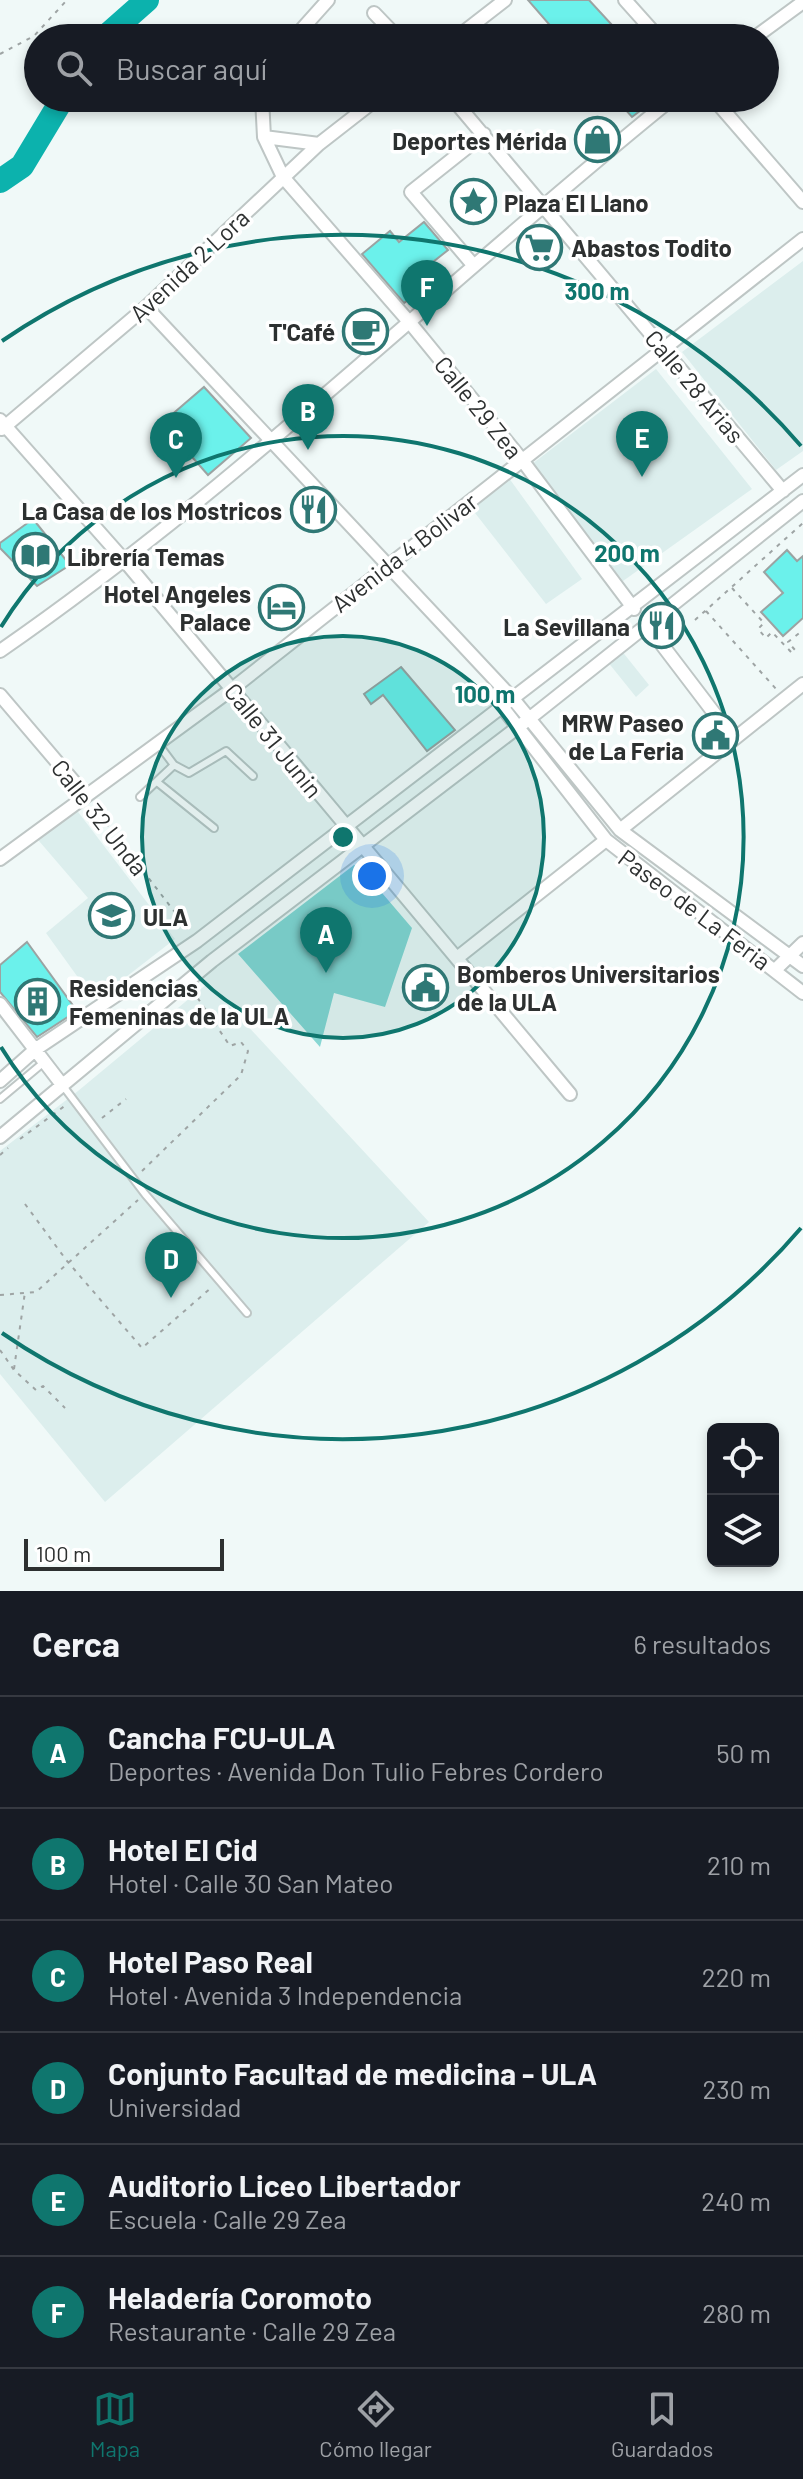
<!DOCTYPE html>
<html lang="es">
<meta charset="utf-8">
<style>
body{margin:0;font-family:Barlow,sans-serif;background:#242831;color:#f1f3f6}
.controls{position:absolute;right:24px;bottom:24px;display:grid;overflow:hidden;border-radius:12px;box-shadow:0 4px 12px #0003}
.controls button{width:72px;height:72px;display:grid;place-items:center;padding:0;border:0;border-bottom:2px solid #363941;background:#171b24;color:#f1f3f6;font:40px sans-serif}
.scale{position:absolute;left:24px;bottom:20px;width:200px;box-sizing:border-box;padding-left:8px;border:4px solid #2d3030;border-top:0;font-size:22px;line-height:28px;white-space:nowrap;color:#2d3030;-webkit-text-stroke:6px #fff;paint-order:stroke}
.you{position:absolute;left:372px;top:876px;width:28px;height:28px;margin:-20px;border:6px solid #fff;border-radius:50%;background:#1a73e8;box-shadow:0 0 0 12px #1a73e833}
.badge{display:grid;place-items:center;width:52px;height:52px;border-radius:50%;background:#0f766e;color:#fff;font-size:26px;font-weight:700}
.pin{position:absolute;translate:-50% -66px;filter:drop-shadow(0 2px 4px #0008)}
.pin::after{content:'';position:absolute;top:42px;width:28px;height:24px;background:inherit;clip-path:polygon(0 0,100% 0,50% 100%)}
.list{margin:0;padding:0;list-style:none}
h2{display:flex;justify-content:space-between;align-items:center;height:104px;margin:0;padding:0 32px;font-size:34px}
h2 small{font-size:26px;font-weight:400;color:#9ea1a6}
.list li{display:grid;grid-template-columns:52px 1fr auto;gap:24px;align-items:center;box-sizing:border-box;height:112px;padding:0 32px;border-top:2px solid #363941}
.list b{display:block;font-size:30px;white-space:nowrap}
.list p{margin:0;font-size:26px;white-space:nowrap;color:#9ea1a6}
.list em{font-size:26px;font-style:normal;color:#9ea1a6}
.icon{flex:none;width:44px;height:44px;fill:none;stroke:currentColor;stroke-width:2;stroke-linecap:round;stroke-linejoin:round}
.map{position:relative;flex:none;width:803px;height:1591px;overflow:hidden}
.search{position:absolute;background:#171b24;box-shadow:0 4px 12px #0003;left:24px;right:24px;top:24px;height:88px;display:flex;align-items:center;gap:20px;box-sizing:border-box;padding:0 28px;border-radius:44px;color:#9ea1a6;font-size:30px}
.sheet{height:776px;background:#171b24}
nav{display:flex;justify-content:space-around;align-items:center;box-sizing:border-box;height:112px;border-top:2px solid #363941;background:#171b24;font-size:22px;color:#9ea1a6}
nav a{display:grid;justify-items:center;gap:4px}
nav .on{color:#0f766e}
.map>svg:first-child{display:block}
</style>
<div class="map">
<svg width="803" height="1591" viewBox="0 0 803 1591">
<rect width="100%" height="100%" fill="#f0f9f8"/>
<path fill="#dceeed" d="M 803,261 L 803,451 L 776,470 L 682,352 Z
M 656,369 L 752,489 L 623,581 L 532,464 Z
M 506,474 L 582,579 L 546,604 L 468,504 Z
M 621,650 L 649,685 L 636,697 L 607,661 Z
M 72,804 L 175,939 L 95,1001 L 46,933 L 88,898 L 33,834 Z
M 208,983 L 429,1222 L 105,1502 L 0,1374 L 0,1151 L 78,1091 Z"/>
<path fill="#87d7d3" d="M 354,865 L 359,866 L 412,928 L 385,1007 L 334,993 L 320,1047 L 238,954 Z"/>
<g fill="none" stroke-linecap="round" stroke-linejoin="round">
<path stroke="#0cb2ad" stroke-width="24" d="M 104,38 L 147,0
M 0,181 L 22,166 L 63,98"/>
</g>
<path fill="#6bf1eb" stroke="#9ba3a2" stroke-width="2" d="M 528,0 L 589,0 L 624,38 L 561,38 Z
M 615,98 L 657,98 L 632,117 Z
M 424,222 L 448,250 L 423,270 L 432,281 L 404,303 L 362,254 L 390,231 L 399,242 Z
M 204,387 L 251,438 L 208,475 L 162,423 Z
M 33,519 L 70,565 L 37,586 L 0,548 L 0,543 Z
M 787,550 L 797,561 L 803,556 L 803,618 L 783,636 L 761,612 L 783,593 L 764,572 Z
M 401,667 L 455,730 L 427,751 L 383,695 L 371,704 L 364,694 Z
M 27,942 L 77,1011 L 37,1037 L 0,992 L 0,965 Z"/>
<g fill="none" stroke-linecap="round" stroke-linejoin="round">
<defs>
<path id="service" d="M 159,745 L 174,765 L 189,773 L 226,751 L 253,776
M 157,782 L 214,828
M 140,797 L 174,765
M 63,1086 L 145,1194 L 247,1313
M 0,1099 L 43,1063"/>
<path id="minor" d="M 625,0 L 659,38
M 374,13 L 398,38
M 294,38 L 328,0
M 456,38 L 505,0
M 754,38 L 803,2
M 262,98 L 264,137 L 283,177 L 411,324 L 522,460 L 634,609
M 452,98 L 783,491
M 713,98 L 803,202
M 264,137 L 319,144
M 474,266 L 411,192 L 484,134
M 146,307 L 514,700 L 620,830 L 803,966
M 0,420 L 124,560 L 570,1094
M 2,429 L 146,307 L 319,144 L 378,98
M 647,625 L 733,738
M 0,651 C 240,485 447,280 673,98
M 0,695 L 86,796
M 503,708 L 606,840 L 803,993
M 620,830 L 803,684
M 0,859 L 232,689 L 803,239
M 457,958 L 606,840
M 775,970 L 803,943
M 0,1004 L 63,1086
M 0,1081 L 36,1049 L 197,941 L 803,475
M 0,1137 L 212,961 L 530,718 L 803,501"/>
</defs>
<use href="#service" stroke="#bec6c5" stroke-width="10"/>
<use href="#minor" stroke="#bec6c5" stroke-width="16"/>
<path stroke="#9ea4a4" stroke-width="2" stroke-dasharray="4 6" stroke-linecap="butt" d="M 0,54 L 34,36 L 67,0
M 732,588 L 764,623 L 758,629 L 766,638 L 772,632 L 792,653 L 795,650 L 788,642 L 803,630
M 706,611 L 777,690
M 695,620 L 803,523
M 94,807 L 190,932
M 102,1118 L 126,1099
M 20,1139 L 66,1105
M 0,1155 L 8,1148
M 142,1171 L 241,1075 L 248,1051 L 241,1042 L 230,1046 L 195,994
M 25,1204 L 67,1261 L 142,1348 L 212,1287
M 0,1295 L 36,1292 L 138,1200
M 0,1350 L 14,1370 L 36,1390 L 43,1386 L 65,1408
M 14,1369 L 25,1292"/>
<use href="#service" stroke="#fff" stroke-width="6"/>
<use href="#minor" stroke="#fff" stroke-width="12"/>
</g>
<circle cx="343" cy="837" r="201" fill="#0f766e" fill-opacity=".12"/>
<g fill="none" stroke="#0f766e" stroke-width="4">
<circle cx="343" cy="837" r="201"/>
<path d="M1 627A401 401 0 1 1 1 1047"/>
<path d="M801 1228A602 602 0 0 1 2 1333M2 341A602 602 0 0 1 801 446"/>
</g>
<defs>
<symbol id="shop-ring" viewBox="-11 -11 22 22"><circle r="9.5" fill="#fff" stroke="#2f7875" stroke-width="1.5"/><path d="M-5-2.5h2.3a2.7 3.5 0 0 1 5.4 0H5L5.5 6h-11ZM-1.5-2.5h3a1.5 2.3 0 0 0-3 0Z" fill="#2f7875"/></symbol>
<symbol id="sight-ring" viewBox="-11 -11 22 22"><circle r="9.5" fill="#fff" stroke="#2f7875" stroke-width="1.5"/><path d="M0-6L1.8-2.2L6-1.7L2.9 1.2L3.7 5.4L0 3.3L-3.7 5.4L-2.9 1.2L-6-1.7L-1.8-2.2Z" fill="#2f7875"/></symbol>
<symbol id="supermarket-ring" viewBox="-11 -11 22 22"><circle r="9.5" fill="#fff" stroke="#2f7875" stroke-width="1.5"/><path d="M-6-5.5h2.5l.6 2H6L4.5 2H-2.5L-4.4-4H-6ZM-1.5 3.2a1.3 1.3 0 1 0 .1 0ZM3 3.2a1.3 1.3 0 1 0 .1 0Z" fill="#2f7875"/></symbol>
<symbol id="cafe-ring" viewBox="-11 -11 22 22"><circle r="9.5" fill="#fff" stroke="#2f7875" stroke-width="1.5"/><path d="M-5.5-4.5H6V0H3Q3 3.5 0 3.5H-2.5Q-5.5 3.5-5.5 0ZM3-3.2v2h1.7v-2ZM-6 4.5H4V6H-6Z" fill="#2f7875"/></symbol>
<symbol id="restaurant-ring" viewBox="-11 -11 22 22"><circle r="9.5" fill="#fff" stroke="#2f7875" stroke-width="1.5"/><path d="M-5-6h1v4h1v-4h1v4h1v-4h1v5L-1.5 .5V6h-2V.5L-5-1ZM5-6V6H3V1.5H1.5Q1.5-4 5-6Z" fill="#2f7875"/></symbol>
<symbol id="library-ring" viewBox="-11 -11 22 22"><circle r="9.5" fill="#fff" stroke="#2f7875" stroke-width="1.5"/><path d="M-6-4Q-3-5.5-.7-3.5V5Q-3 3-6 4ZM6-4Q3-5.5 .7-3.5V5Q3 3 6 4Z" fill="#2f7875"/></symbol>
<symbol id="hotel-ring" viewBox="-11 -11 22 22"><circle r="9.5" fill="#fff" stroke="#2f7875" stroke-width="1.5"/><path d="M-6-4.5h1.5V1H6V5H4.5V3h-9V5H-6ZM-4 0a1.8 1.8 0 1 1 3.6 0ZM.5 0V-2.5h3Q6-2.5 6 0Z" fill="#2f7875"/></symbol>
<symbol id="civic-ring" viewBox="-11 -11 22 22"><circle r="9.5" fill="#fff" stroke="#2f7875" stroke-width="1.5"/><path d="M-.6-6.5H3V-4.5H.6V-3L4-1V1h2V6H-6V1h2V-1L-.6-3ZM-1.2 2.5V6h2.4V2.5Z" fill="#2f7875"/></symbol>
<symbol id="university-ring" viewBox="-11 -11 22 22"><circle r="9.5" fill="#fff" stroke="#2f7875" stroke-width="1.5"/><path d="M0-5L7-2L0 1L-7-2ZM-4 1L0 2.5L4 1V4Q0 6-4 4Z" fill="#2f7875"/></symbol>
<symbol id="building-ring" viewBox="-11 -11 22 22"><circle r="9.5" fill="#fff" stroke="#2f7875" stroke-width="1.5"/><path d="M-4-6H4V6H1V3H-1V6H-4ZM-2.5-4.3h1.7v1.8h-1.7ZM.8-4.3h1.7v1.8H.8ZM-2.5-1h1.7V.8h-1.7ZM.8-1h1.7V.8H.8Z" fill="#2f7875"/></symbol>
</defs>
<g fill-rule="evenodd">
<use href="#shop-ring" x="572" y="114" width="51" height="51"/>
<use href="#sight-ring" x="448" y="176" width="51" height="51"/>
<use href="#supermarket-ring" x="514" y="222" width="51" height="51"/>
<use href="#cafe-ring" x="340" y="306" width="51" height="51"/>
<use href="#restaurant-ring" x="288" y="484" width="51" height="51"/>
<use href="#library-ring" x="10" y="530" width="51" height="51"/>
<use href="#hotel-ring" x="256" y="582" width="51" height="51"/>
<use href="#restaurant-ring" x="636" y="600" width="51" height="51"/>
<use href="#civic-ring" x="690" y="710" width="51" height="51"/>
<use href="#university-ring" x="86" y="890" width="51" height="51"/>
<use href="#civic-ring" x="400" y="962" width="51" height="51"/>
<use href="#building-ring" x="12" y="976" width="51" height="51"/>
</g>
<g text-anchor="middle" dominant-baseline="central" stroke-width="7" stroke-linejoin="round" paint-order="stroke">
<g font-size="24" font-weight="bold" fill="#2d3030" stroke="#fff" text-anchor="end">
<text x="567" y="140">Deportes Mérida</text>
<text x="504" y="202" text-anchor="start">Plaza El Llano</text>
<text x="571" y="247" text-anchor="start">Abastos Todito</text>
<text x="335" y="331">T'Café</text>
<text x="282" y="510">La Casa de los Mostricos</text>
<text x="67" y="556" text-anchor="start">Librería Temas</text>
<text x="251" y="593">Hotel Angeles<tspan x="251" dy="28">Palace</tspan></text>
<text x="630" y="626">La Sevillana</text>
<text x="684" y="722">MRW Paseo<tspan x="684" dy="28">de La Feria</tspan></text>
<text x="143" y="916" text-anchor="start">ULA</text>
<text x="457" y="973" text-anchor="start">Bomberos Universitarios<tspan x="457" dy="28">de la ULA</tspan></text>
<text x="69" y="987" text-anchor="start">Residencias<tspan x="69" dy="28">Femeninas de la ULA</tspan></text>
</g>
<g font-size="24" fill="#2d3030" stroke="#fff">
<text transform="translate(189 265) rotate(-43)">Avenida 2 Lora</text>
<text transform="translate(695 386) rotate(50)">Calle 28 Arias</text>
<text transform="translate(479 407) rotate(51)">Calle 29 Zea</text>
<text transform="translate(404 552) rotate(-38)">Avenida 4 Bolivar</text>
<text transform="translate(274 740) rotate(51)">Calle 31 Junin</text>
<text transform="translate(100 817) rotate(52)">Calle 32 Unda</text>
<text transform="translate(695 909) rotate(37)">Paseo de La Feria</text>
</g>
</g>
<circle cx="343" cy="837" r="12" fill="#0f766e" stroke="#fff" stroke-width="4"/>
<g font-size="24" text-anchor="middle" font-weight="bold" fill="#0f766e" stroke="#fff" stroke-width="7" stroke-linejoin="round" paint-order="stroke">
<text x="597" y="300">300 m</text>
<text x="627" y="562">200 m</text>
<text x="485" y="703">100 m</text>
</g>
</svg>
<div class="controls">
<button><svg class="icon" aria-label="locate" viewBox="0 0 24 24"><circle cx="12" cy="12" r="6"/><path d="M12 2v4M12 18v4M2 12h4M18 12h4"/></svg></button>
<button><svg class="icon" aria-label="layers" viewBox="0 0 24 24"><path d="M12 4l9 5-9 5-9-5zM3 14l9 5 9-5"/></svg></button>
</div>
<div class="scale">100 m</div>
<div class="you"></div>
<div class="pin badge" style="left:326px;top:973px">A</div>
<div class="pin badge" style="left:308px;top:450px">B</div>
<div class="pin badge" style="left:176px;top:478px">C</div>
<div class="pin badge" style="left:171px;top:1298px">D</div>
<div class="pin badge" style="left:642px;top:477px">E</div>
<div class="pin badge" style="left:427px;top:326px">F</div>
<div class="search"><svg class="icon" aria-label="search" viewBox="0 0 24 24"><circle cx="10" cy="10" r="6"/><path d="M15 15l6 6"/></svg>Buscar aquí</div>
</div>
<section class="sheet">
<h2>Cerca<small>6 resultados</small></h2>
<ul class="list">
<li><span class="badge">A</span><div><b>Cancha FCU-ULA</b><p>Deportes · Avenida Don Tulio Febres Cordero</p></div><em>50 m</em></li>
<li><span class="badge">B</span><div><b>Hotel El Cid</b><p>Hotel · Calle 30 San Mateo</p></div><em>210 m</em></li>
<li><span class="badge">C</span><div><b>Hotel Paso Real</b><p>Hotel · Avenida 3 Independencia</p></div><em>220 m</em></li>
<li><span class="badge">D</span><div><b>Conjunto Facultad de medicina - ULA</b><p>Universidad</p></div><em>230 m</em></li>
<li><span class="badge">E</span><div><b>Auditorio Liceo Libertador</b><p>Escuela · Calle 29 Zea</p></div><em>240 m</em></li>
<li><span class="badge">F</span><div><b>Heladería Coromoto</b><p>Restaurante · Calle 29 Zea</p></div><em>280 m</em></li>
</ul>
</section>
<nav>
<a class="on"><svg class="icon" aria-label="map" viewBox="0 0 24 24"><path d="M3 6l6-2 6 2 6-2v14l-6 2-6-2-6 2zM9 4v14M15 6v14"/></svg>Mapa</a>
<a><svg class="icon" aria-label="directions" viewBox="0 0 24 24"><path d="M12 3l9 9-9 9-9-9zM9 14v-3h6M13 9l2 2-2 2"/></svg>Cómo llegar</a>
<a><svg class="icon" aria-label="saved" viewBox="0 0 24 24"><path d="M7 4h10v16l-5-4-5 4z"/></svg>Guardados</a>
</nav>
